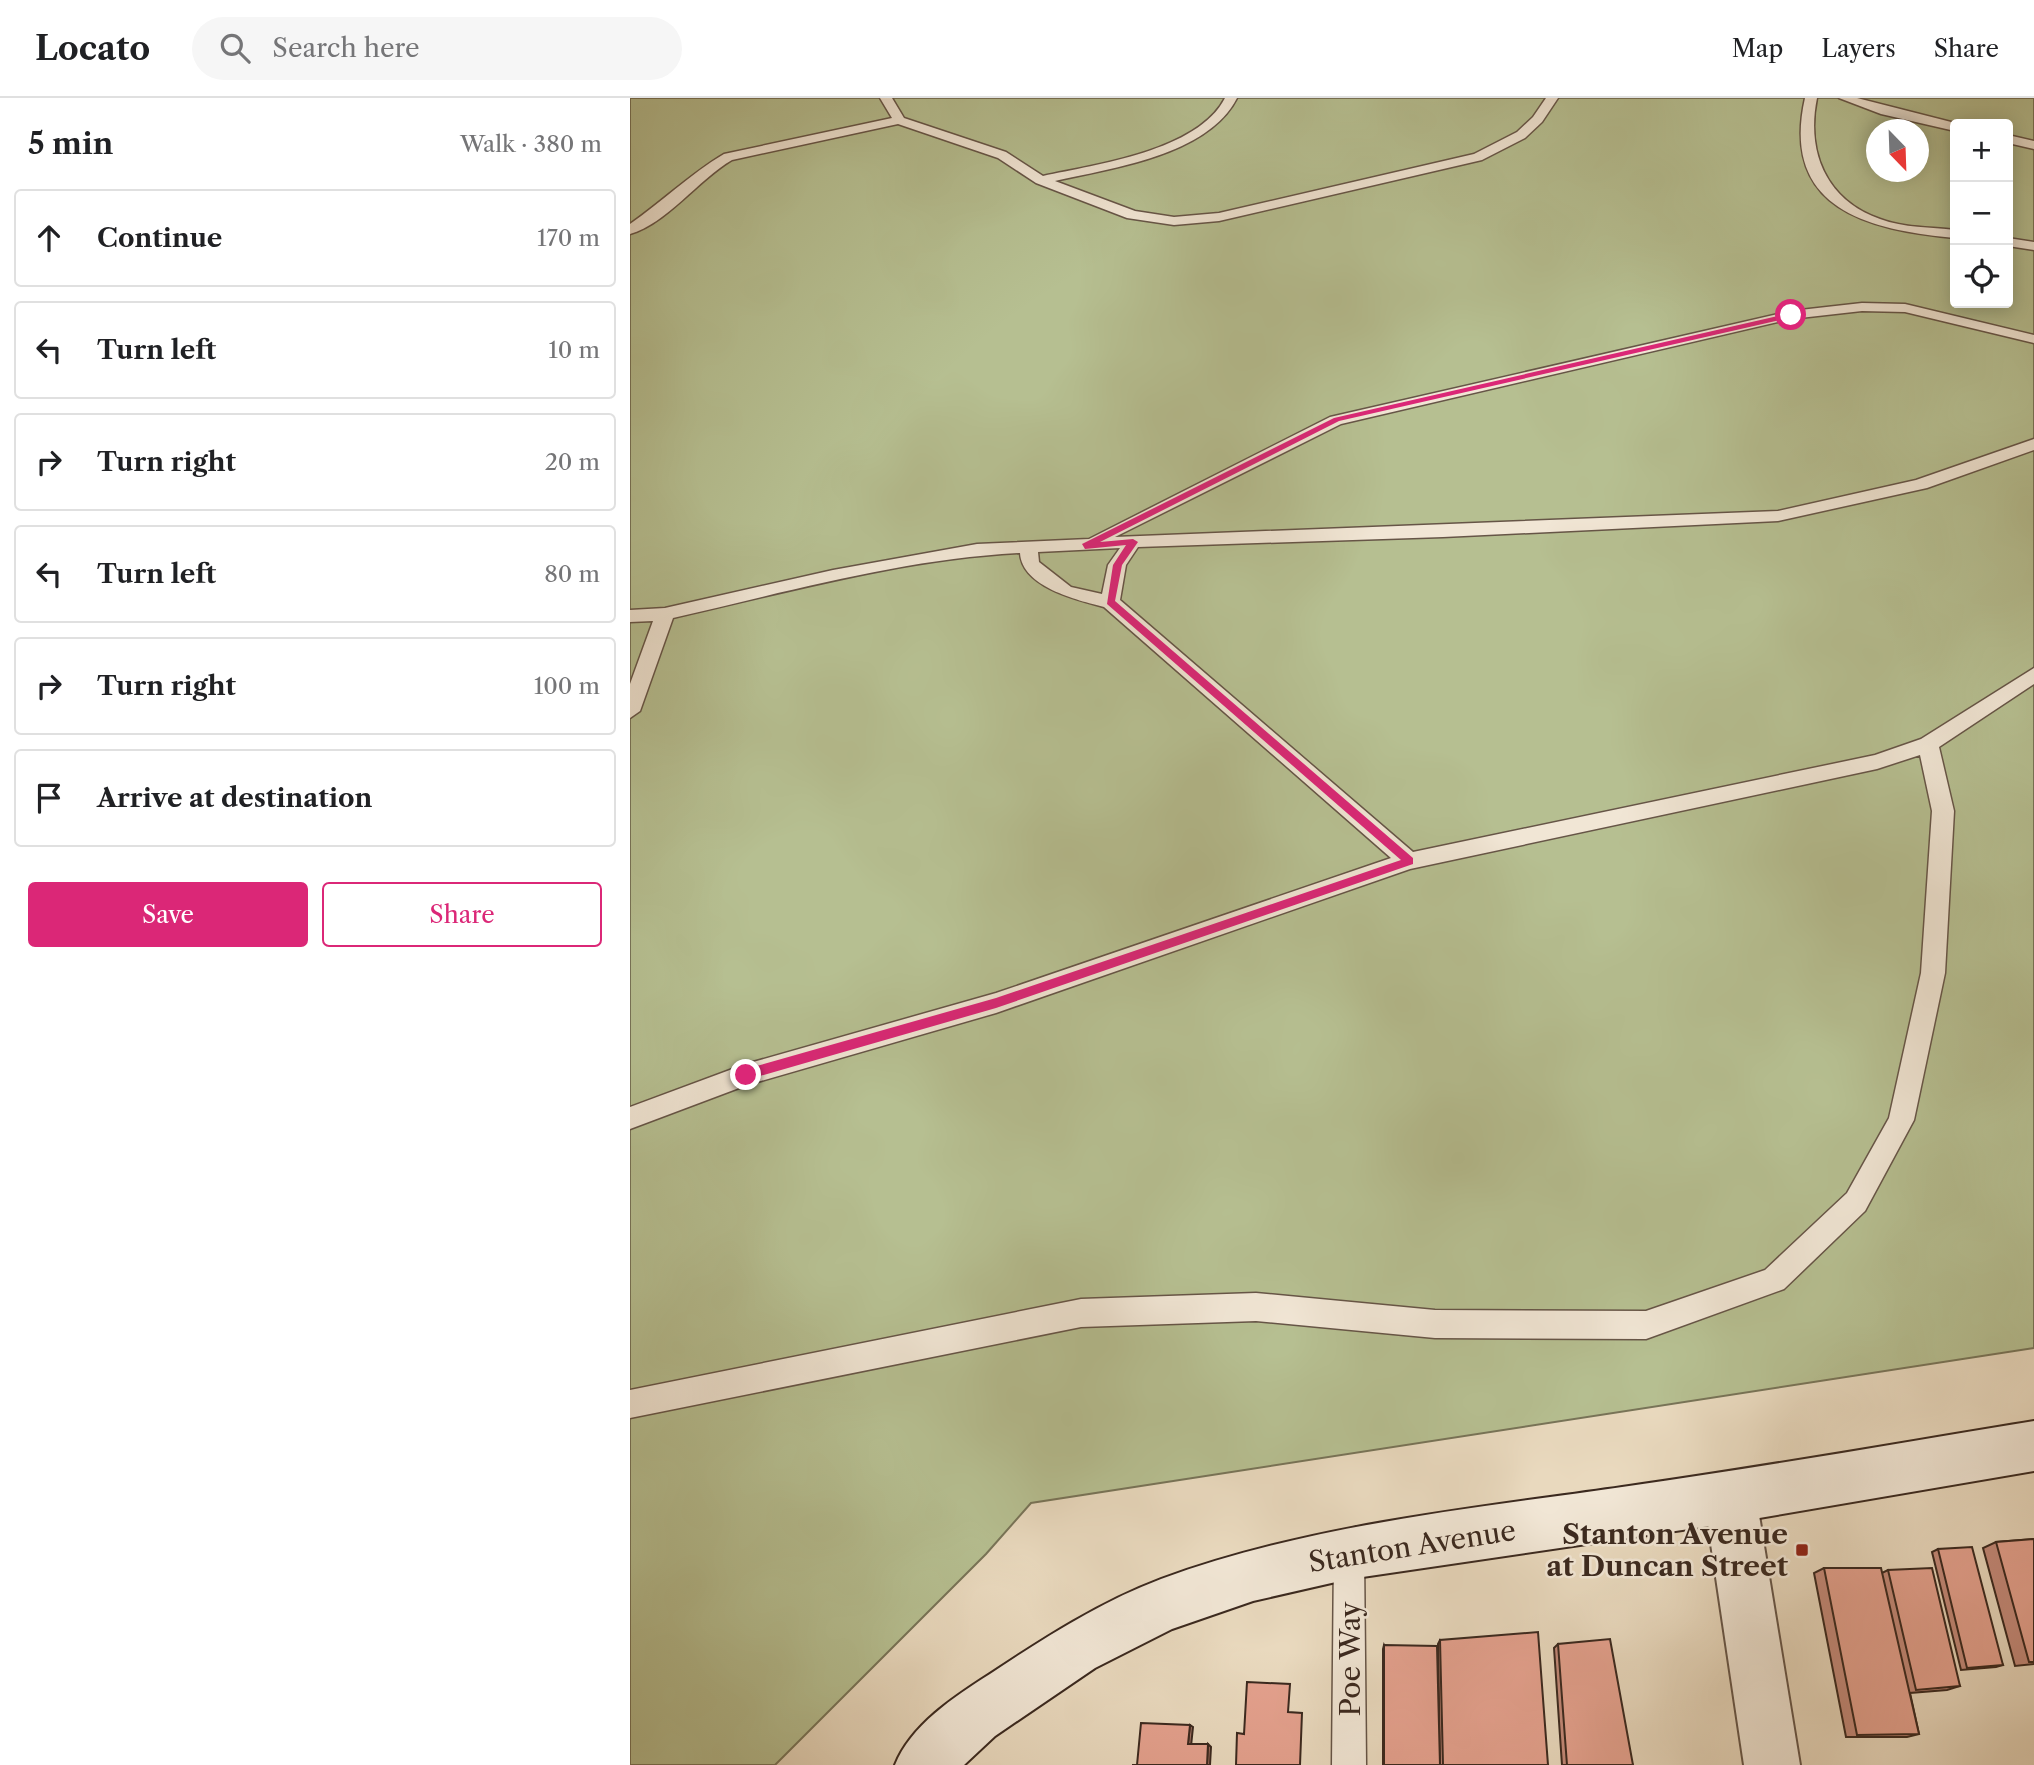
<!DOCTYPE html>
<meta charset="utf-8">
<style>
body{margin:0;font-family:"Libre Caslon Text",serif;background:#f6f6f6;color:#202124}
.controls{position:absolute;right:21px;top:21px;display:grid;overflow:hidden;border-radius:7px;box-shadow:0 4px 18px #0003}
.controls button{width:63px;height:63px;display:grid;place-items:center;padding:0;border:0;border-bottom:2px solid #e0e0e0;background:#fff;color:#202124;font:35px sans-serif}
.compass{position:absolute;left:1236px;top:21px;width:63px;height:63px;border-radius:50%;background:#fff;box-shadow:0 4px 18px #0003;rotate:157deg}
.stop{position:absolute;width:21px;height:21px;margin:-16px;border:5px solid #db2777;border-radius:50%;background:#fff}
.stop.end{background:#db2777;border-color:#fff;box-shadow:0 2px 7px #0008}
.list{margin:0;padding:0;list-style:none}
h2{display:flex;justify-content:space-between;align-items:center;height:91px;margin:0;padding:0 28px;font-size:30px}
h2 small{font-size:23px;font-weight:400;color:#757577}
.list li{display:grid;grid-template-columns:46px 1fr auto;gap:21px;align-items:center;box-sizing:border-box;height:98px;margin:0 14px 14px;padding:0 14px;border:2px solid #e0e0e0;border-radius:7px}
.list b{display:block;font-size:26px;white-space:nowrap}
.list em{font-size:23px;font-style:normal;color:#757577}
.actions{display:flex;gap:14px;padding:21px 28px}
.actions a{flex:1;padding:16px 0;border:2px solid #db2777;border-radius:7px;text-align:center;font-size:24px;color:#db2777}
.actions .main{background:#db2777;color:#fff}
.icon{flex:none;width:38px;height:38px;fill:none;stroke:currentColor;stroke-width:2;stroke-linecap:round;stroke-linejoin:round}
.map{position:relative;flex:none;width:1404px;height:1667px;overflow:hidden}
header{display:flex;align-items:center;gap:42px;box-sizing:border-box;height:98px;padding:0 35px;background:#fff;border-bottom:2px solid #e0e0e0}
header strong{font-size:33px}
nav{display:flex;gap:38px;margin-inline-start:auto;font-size:24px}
.search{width:490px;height:63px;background:#f6f6f6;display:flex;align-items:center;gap:18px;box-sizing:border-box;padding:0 24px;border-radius:38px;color:#757577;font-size:26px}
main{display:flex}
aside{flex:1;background:#fff}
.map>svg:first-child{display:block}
</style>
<header>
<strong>Locato</strong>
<div class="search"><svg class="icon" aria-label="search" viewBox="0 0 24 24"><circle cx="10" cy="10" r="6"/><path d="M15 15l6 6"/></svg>Search here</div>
<nav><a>Map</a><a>Layers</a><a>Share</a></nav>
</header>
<main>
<aside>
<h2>5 min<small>Walk · 380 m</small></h2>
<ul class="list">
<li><svg class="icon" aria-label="ahead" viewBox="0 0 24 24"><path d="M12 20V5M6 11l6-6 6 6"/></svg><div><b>Continue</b></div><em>170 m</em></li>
<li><svg class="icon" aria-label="left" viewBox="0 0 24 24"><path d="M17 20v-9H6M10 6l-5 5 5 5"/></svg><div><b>Turn left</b></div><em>10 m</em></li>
<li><svg class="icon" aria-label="right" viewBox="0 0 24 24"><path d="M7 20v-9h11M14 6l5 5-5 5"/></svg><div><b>Turn right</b></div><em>20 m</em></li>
<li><svg class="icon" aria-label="left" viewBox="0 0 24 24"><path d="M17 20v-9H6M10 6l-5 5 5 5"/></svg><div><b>Turn left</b></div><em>80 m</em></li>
<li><svg class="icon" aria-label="right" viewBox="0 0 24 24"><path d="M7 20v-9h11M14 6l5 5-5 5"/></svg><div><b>Turn right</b></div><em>100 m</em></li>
<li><svg class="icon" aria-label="arrive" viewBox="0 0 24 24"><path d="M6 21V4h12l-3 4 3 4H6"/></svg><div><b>Arrive at destination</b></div></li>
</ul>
<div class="actions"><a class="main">Save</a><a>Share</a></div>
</aside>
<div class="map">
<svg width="1404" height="1667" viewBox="0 0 1404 1667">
<rect width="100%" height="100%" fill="#e9d9be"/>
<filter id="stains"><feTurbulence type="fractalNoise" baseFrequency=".00286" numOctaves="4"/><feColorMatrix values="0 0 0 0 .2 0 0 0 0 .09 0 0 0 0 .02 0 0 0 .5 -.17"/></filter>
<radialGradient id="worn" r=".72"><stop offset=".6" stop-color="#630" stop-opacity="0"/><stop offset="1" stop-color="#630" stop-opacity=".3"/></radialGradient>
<path fill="#b6bf91" stroke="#787458" stroke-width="2" fill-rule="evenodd" d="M 0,0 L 1404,0 L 1404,1250 L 401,1405 L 356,1456 L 145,1667 L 0,1667 ZM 1325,26 L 1378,26 L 1378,205 L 1325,205 ZM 1246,32 L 1288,32 L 1288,74 L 1246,74 Z"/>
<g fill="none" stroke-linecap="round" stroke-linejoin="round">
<defs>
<path id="lane" d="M 250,0 L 262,0 L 274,20 L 376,54 L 413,78 C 467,66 568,53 595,0 L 607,0 C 578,57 483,70 425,83 L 505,113 L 544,119 L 589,115 L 844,56 L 887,34 L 903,19 L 916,0 L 928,0 L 912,24 L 895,40 L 852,62 L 589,123 L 544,127 L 497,120 L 406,85 L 368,60 L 268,26 L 102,62 C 69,81 36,126 0,136 L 0,126 C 32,104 60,76 94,56 L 262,20 Z
M 1175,0 L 1187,0 C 1176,54 1196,102 1250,121 C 1274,130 1301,129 1325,132 L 1325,140 C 1238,132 1150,111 1175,0 Z
M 1209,0 L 1227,0 L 1329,26 L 1325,26 L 1325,33 L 1251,16 Z
M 1378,37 L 1404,43 L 1404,51 L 1378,45 Z
M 1378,140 L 1404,144 L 1404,152 L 1378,148 Z
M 1232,205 L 1275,206 L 1404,237 L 1404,245 L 1275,214 L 1232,213 L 1161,221 L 711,326 L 485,439 L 1148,413 L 1286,382 L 1404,341 L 1404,352 L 1297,390 L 1148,423 L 813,439 L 508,449 L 496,467 L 490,502 L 783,754 L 1245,657 L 1291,641 L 1404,570 L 1404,586 L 1309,649 L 1324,713 L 1315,875 L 1284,1022 L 1235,1113 L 1154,1191 L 1016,1241 L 805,1240 L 626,1223 L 451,1229 L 0,1320 L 0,1292 L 451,1201 L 626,1195 L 805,1212 L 1016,1213 L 1135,1172 L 1217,1095 L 1259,1020 L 1291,875 L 1302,713 L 1290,657 L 1247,671 L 780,771 L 366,915 L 117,987 L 0,1031 L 0,1009 L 116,966 L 366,895 L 761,760 L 474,509 C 447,502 392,489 390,455 C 273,461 157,494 43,520 L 10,613 L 0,620 L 0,586 L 23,523 L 0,524 L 0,512 L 35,510 L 203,472 L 347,446 L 459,441 L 700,319 L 1161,213 ZM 490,450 L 478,467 L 472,496 L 441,489 L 409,464 L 408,454 Z
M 719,1440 L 730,1444 L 734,1455 L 736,1667 L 702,1667 L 704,1455 L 708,1444 Z"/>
<path id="street" d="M 1100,1373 L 1118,1381 L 1126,1399 L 1170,1667 L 1114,1667 L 1074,1399 L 1082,1381 Z"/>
<path id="secondary" d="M 1404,1323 L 1404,1373 L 1100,1425 L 719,1481 L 623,1503 L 542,1531 L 465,1570 L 365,1638 L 334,1667 L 265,1667 C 281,1627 324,1599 360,1576 C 414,1540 470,1504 531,1481 C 681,1426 841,1411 999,1388 C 1134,1369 1269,1345 1404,1323 Z"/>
</defs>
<use href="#lane" stroke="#665547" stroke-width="3"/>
<use href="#street" stroke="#665547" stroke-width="4"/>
<use href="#secondary" stroke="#3b291f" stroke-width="4"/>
<use href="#lane" fill="#f1e6d5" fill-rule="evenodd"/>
<use href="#street" fill="#f1e6d5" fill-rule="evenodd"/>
<use href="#secondary" fill="#f1e6d5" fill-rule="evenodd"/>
</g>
<path fill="#c48a7a" stroke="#3b291f" stroke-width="2" d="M 1404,1441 L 1404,1566 L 1385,1568 L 1353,1450 L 1366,1444 Z
M 1308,1451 L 1373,1567 L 1366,1569 L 1331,1572 L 1302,1454 Z
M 1194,1470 L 1252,1475 L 1258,1472 L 1330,1588 L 1317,1592 L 1280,1595 L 1289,1636 L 1277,1639 L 1216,1639 L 1184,1475 Z
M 810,1542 L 918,1667 L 810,1667 L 808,1546 Z
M 928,1546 L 1003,1667 L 932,1667 L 924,1550 Z
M 754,1547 L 810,1667 L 753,1667 L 753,1551 Z"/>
<path fill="#a07163" stroke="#3b291f" stroke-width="2" d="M 560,1627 L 563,1629 L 561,1648 L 558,1646 Z
M 578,1646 L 581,1649 L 580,1667 L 577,1667 Z"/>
<path fill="#e4a18e" stroke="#3b291f" stroke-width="2" d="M 1404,1441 L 1404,1564 L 1399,1564 L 1366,1444 Z
M 1342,1449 L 1373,1567 L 1337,1570 L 1308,1451 Z
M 1194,1470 L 1251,1470 L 1289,1636 L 1227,1637 Z
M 1302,1470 L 1330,1588 L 1286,1592 L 1258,1472 Z
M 908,1534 L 918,1667 L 813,1667 L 810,1542 Z
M 980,1541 L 1003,1667 L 937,1667 L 928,1546 Z
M 754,1547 L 807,1548 L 810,1667 L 754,1667 Z
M 617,1584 L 660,1586 L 658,1614 L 672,1615 L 670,1667 L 606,1667 L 607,1635 L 614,1636 Z
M 511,1625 L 560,1627 L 558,1646 L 578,1646 L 577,1667 L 502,1667 L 507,1667 Z"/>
<path fill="#db2777" d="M 1161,215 L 1163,219 L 709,323 L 470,444 L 503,441 L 508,444 L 492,467 L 485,503 L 783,760 L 783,766 L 366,910 L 116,982 L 112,981 L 112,973 L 116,971 L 366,900 L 771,762 L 477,506 L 483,467 L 496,447 L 455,451 L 452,446 L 704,320 Z"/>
<rect fill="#8f2418" stroke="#f1e6d5" stroke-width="2.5" x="1165" y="1445" width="14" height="14" rx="3.5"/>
<g text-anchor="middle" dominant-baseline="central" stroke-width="5" stroke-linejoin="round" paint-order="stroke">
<g font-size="28" font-weight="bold" fill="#3b291f" stroke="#f1e6d5" text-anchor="end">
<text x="1158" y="1436">Stanton Avenue<tspan x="1158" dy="32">at Duncan Street</tspan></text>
</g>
<g font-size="28" fill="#3b291f" stroke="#f1e6d5">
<text transform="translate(782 1448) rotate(-9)">Stanton Avenue</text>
<text transform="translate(720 1561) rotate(-90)">Poe Way</text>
</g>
</g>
<rect width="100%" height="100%" filter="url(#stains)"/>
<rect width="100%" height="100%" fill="url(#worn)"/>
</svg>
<div class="controls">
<button>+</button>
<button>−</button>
<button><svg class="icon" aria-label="locate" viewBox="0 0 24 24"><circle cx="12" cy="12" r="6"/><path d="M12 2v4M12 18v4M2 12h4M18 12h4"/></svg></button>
</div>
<svg class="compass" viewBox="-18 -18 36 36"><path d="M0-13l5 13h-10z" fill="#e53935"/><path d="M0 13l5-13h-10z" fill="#757577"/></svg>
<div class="stop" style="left:1161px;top:217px"></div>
<div class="stop end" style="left:116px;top:977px"></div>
</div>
</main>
